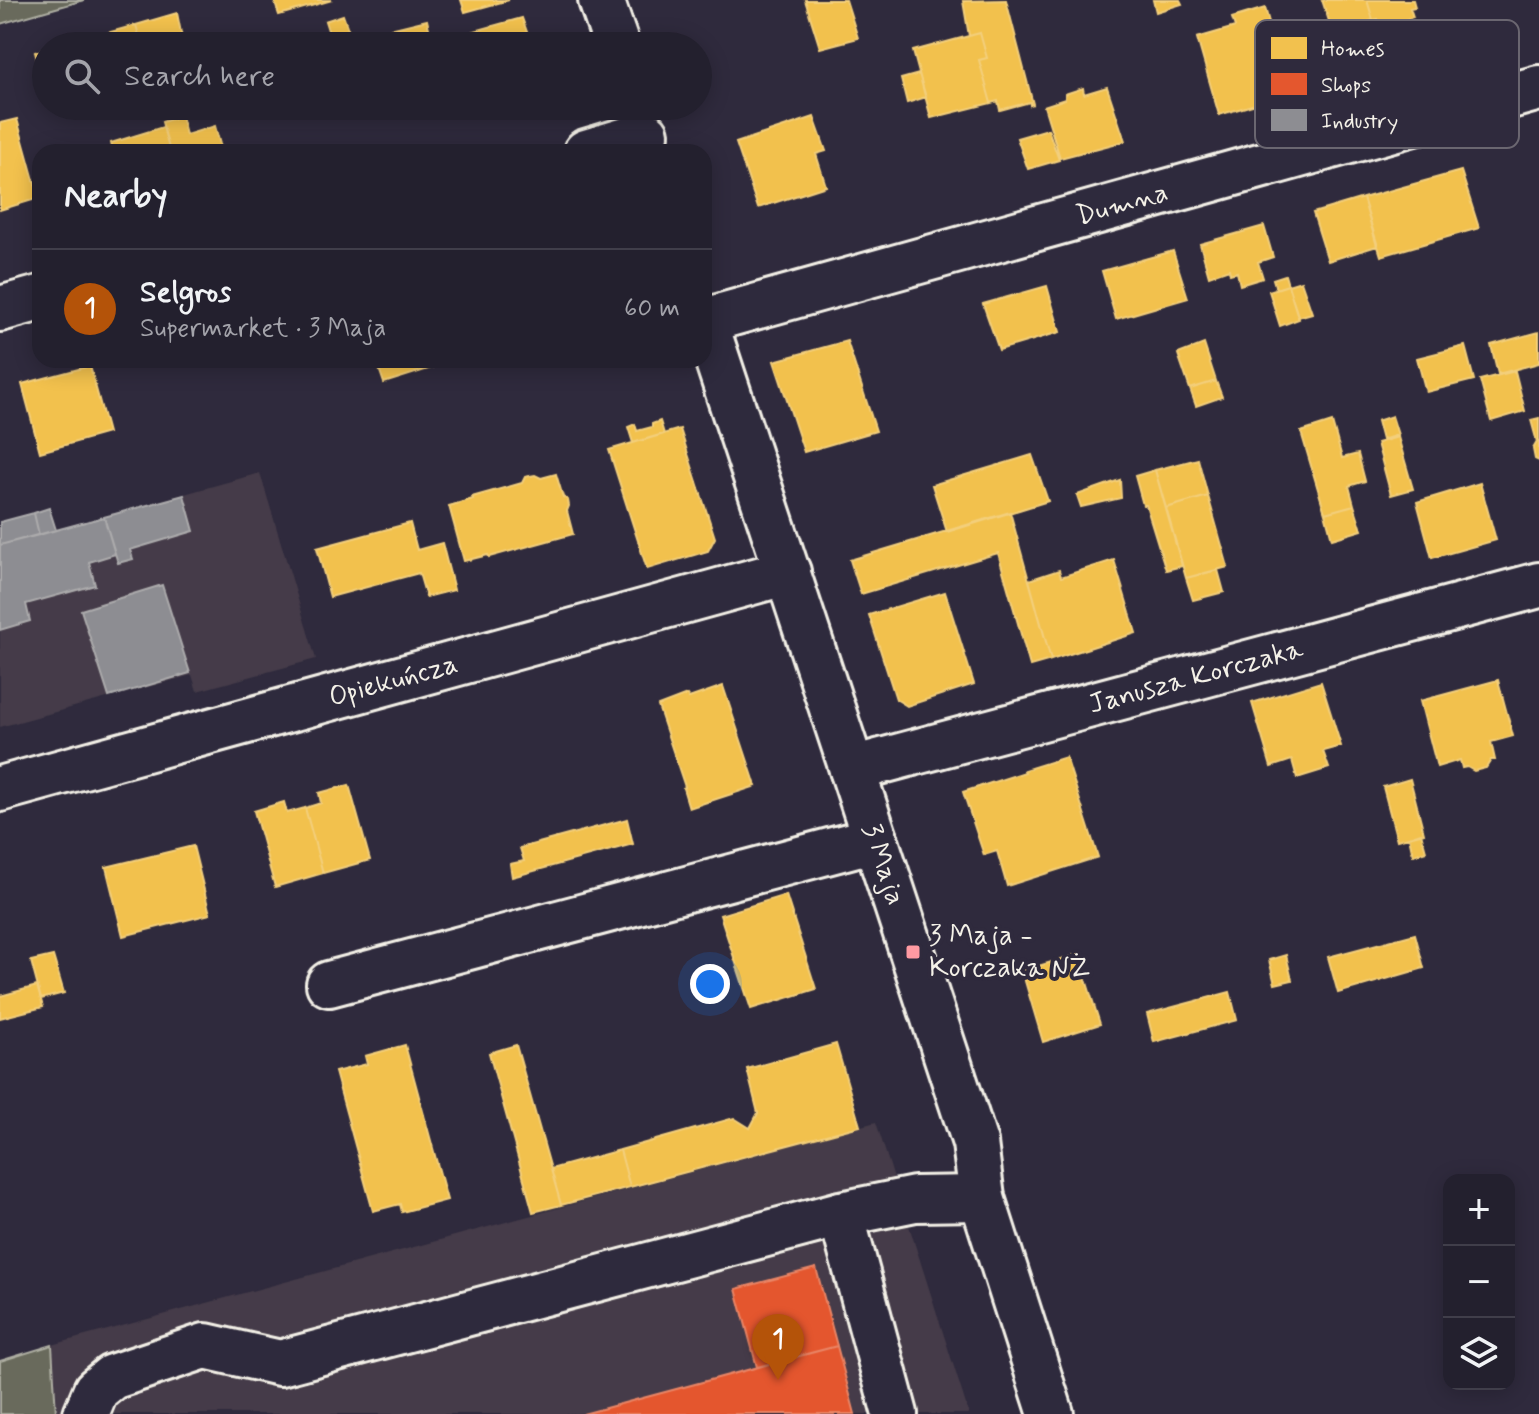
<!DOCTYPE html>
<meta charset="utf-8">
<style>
body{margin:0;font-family:Mynerve,sans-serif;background:#2b2836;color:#f1f3f6}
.controls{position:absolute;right:24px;bottom:24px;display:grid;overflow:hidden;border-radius:16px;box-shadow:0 4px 20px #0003}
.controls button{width:72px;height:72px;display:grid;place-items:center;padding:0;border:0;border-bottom:2px solid #403e4a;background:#23202e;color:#f1f3f6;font:40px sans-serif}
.you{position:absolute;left:710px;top:984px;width:28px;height:28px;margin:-20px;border:6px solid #fff;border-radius:50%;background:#1a73e8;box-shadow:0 0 0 12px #1a73e833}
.badge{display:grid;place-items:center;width:52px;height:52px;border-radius:50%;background:#b45309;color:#fff;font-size:26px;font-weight:700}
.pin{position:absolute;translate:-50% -66px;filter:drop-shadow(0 2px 4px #0008)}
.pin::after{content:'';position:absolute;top:42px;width:28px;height:24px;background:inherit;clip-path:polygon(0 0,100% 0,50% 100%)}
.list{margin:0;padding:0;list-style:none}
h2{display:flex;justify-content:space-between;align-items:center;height:104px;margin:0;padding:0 32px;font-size:34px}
h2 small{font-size:26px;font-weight:400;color:#a3a3aa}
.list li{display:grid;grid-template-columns:52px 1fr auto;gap:24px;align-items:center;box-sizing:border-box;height:120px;padding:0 32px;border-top:2px solid #403e4a}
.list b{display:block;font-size:30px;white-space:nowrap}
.list p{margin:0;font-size:26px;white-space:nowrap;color:#a3a3aa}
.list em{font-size:26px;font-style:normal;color:#a3a3aa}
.icon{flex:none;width:44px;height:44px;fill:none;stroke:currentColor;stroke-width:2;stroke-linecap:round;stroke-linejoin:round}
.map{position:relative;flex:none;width:1539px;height:1414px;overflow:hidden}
.search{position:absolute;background:#23202e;box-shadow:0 4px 20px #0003;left:32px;top:32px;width:680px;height:88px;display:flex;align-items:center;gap:20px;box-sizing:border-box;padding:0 28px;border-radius:44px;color:#a3a3aa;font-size:30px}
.panel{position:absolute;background:#23202e;box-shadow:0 4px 20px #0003;left:32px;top:144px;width:680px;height:224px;border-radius:24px}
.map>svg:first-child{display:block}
</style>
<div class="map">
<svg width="1539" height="1414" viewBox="0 0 1539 1414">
<rect width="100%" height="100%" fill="#2f2a3d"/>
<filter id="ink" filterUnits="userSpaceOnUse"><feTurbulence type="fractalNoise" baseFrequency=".0125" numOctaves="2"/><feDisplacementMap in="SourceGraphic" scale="16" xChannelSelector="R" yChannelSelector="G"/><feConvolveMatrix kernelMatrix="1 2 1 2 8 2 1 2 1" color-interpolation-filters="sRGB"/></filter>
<g filter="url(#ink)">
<path fill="#443b48" d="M 260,473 L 316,659 L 197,691 L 192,675 L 0,727 L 0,545 Z
M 876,1122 L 969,1414 L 56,1414 L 52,1345 Z"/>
<path fill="#696b5c" stroke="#aeaea2" stroke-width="2" d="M 0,0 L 84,0 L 0,24 Z
M 52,1345 L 56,1414 L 0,1414 L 0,1361 Z"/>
<path fill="#f2c14e" stroke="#f3cf7c" stroke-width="2" d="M 274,0 L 332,0 L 279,15 Z
M 461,0 L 509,0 L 465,12 Z
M 805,0 L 846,0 L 858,38 L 820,48 Z
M 1006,0 L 1033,104 L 1030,105 L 1030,102 L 1000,110 L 998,101 L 991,103 L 979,60 L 987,58 L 980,33 L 969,36 L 963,1 Z
M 1153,0 L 1180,0 L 1182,4 L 1156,12 Z
M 1322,0 L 1367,0 L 1373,20 L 1333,33 Z
M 1367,0 L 1413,0 L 1415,7 L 1410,8 L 1413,17 L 1382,28 L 1378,19 L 1373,20 Z
M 1265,8 L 1289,94 L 1219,115 L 1197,38 L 1235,27 L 1232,18 Z
M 177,13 L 182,38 L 151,46 L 142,46 L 136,25 Z
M 343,15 L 354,46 L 333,46 L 325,21 Z
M 522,18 L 532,46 L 456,46 L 453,37 Z
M 427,20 L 432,41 L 414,46 L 394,46 L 390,29 Z
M 136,25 L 142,46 L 60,46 Z
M 980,33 L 987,58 L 979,60 L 991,103 L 931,118 L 913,51 Z
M 46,49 L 46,96 L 35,52 Z
M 919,74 L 926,97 L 907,103 L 901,79 Z
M 1107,87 L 1125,141 L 1060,158 L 1044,106 L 1065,99 L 1065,94 L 1083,88 L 1084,94 Z
M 475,106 L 515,106 L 478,116 Z
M 181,116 L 186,135 L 215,126 L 222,152 L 170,152 L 162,122 Z
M 814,117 L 826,151 L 816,154 L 826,186 L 758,208 L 736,143 Z
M 17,119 L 39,198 L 0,210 L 0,123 Z
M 163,127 L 170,152 L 113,152 L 111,143 Z
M 1048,129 L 1059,160 L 1028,169 L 1017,138 Z
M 1461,171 L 1479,228 L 1381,256 L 1363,198 Z
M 1363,198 L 1377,246 L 1328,261 L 1313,213 Z
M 1264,226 L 1273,257 L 1258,262 L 1263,278 L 1240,285 L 1237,272 L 1230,274 L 1229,269 L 1209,276 L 1200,244 Z
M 1173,251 L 1188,298 L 1116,319 L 1102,271 Z
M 1285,275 L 1288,285 L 1276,289 L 1273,279 Z
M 1301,281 L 1312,313 L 1298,317 L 1288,285 Z
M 1288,285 L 1299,319 L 1280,326 L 1269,291 Z
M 1047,286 L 1060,332 L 999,350 L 983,304 Z
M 1539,332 L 1539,363 L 1498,374 L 1491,345 Z
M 847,341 L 876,431 L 804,452 L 774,361 Z
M 1204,344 L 1216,381 L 1190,389 L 1178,354 Z
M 1465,346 L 1474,380 L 1426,392 L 1417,358 Z
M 376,360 L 432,360 L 435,367 L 384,383 Z
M 90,366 L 108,433 L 40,452 L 22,384 Z
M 1515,371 L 1525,411 L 1491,421 L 1480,380 Z
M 1216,381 L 1222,397 L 1196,406 L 1190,389 Z
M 1392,416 L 1398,435 L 1382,440 L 1377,421 Z
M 1539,418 L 1539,461 L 1535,459 L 1533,449 L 1537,442 L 1531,420 Z
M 660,421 L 664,434 L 633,443 L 628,427 L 635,424 L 637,431 L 652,427 L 652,424 Z
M 1332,422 L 1342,458 L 1358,454 L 1365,481 L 1349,486 L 1354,505 L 1325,513 L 1301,432 Z
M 680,429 L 715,538 L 708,551 L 647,569 L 609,450 Z
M 1398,437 L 1413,489 L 1391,495 L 1377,443 Z
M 1032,455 L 1048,501 L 947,532 L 932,485 Z
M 1198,459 L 1208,496 L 1166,508 L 1155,470 Z
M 1155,470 L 1182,566 L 1166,570 L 1146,505 L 1143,505 L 1135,476 Z
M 556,474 L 563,497 L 568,500 L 569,506 L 567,511 L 573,534 L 489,557 L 488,555 L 464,561 L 449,506 L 473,499 L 472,497 L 522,483 L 525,477 L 535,475 L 541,478 Z
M 1120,480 L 1121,498 L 1081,507 L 1077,495 Z
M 1480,483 L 1496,540 L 1432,558 L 1417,502 Z
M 1208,496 L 1228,567 L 1186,578 L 1166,508 Z
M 1354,505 L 1362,530 L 1332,539 L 1325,513 Z
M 1010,512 L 1051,660 L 1030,666 L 998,553 L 861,594 L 850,560 Z
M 410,523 L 417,550 L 442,543 L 454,590 L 426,597 L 419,573 L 330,597 L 317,548 Z
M 1114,560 L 1136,633 L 1051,660 L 1029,580 L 1059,570 L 1061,577 Z
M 1218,570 L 1224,592 L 1193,600 L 1186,578 Z
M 945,592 L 974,684 L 907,706 L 896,699 L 869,615 Z
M 1498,680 L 1513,736 L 1491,742 L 1495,760 L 1491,760 L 1486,768 L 1474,771 L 1467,767 L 1462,768 L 1460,760 L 1437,767 L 1420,701 Z
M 1321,682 L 1341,746 L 1323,751 L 1329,768 L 1297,778 L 1292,760 L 1271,767 L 1252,703 Z
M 723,686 L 756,786 L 689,808 L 683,788 L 685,787 L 658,706 L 687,695 L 689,698 Z
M 1066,757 L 1098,857 L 1007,886 L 997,851 L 984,855 L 963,792 L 1025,772 L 1024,770 Z
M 1410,779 L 1424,833 L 1397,840 L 1383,787 Z
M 349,785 L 370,860 L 323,873 L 305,808 L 321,803 L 319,793 Z
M 284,802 L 287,813 L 305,808 L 323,873 L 275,887 L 254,811 Z
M 627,819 L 633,844 L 512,877 L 510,864 L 524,861 L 520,848 Z
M 1421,833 L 1426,851 L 1413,855 L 1409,837 Z
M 193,846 L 210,914 L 123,936 L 106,867 Z
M 786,895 L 816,989 L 751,1009 L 720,915 Z
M 1415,934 L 1424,968 L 1338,993 L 1328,957 Z
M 1078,954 L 1100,1024 L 1043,1042 L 1022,971 Z
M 1286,955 L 1292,980 L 1275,984 L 1269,960 Z
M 53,956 L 64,993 L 41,999 L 31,961 Z
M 37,986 L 43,1007 L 0,1018 L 0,996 Z
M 1230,992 L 1237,1020 L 1154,1042 L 1147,1014 Z
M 836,1044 L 860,1126 L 630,1187 L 620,1150 L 734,1118 L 750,1128 L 758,1113 L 747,1069 Z
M 405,1045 L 447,1200 L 402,1212 L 400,1204 L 373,1211 L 335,1072 L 367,1064 L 365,1056 Z
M 516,1045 L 561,1205 L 533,1212 L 489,1053 Z
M 620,1150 L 630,1187 L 561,1205 L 551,1169 Z"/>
<path fill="#e4572e" stroke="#e98566" stroke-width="2" d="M 816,1268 L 837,1346 L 757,1367 L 736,1289 Z
M 837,1346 L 855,1414 L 583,1414 Z"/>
<path fill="#8d8d92" stroke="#acabac" stroke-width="2" d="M 184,495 L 194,531 L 130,550 L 133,559 L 118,563 L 104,517 Z
M 49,508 L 56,530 L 39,535 L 34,513 Z
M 34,513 L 39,535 L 0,545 L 0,522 Z
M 104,517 L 115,554 L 89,562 L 95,585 L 26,604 L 30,621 L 0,630 L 0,545 Z
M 162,585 L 190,673 L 109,697 L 81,610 Z"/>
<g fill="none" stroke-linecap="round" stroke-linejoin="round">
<defs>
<g id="minor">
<path d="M 601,0 L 617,46"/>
<path d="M 586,152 L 646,134"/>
<path d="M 0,309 L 40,298"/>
<path id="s1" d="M 704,319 L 975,1143 L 982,1198 L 1051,1414"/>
<path id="s2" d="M 704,321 L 1539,88"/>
<path id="s3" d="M 852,769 L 1539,585"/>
<path id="s4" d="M 0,789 L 788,572"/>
<path d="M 329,984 L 875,839"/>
<path d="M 841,1214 L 895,1414"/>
<path d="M 86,1414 L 96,1390 L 112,1377 L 205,1346 L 280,1363 L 841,1214 L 915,1199 L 982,1198"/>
</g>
</defs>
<use href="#minor" stroke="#f4f1e8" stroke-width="50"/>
<use href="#minor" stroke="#2f2a3d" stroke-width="44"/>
</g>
</g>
<rect fill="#ff9aa2" stroke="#2f2a3d" stroke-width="3" x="905" y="944" width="16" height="16" rx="4"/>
<g text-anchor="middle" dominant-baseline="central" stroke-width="8" stroke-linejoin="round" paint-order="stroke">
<g font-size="28" fill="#f4f1e8" stroke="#2f2a3d">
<text stroke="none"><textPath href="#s2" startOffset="434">Dumna</textPath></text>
<text stroke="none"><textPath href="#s3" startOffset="356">Janusza Korczaka</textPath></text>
<text stroke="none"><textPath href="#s4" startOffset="408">Opiekuńcza</textPath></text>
<text stroke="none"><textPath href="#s1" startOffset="574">3 Maja</textPath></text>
</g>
<g font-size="28" fill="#f4f1e8" stroke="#2f2a3d" text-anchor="start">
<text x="929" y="936">3 Maja -<tspan x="929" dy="32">Korczaka NŻ</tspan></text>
</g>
</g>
<rect x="1255" y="20" width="264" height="128" rx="12" fill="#2f2a3d" stroke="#6a6670" stroke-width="2"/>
<rect x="1271" y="37" width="36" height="22" fill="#f2c14e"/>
<rect x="1271" y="73" width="36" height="22" fill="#e4572e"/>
<rect x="1271" y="109" width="36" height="22" fill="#8d8d92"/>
<g font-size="22" fill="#f4f1e8">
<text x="1321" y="56">Homes</text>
<text x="1321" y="92">Shops</text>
<text x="1321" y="128">Industry</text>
</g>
</svg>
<div class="controls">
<button>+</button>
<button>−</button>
<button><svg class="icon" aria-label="layers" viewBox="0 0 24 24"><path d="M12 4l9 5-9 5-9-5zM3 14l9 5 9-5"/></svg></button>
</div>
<div class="you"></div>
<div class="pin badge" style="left:778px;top:1380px">1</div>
<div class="search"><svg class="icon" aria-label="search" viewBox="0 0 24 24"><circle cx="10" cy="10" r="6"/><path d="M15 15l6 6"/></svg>Search here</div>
<section class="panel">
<h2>Nearby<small></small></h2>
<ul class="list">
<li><span class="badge">1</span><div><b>Selgros</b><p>Supermarket · 3 Maja</p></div><em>60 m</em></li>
</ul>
</section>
</div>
